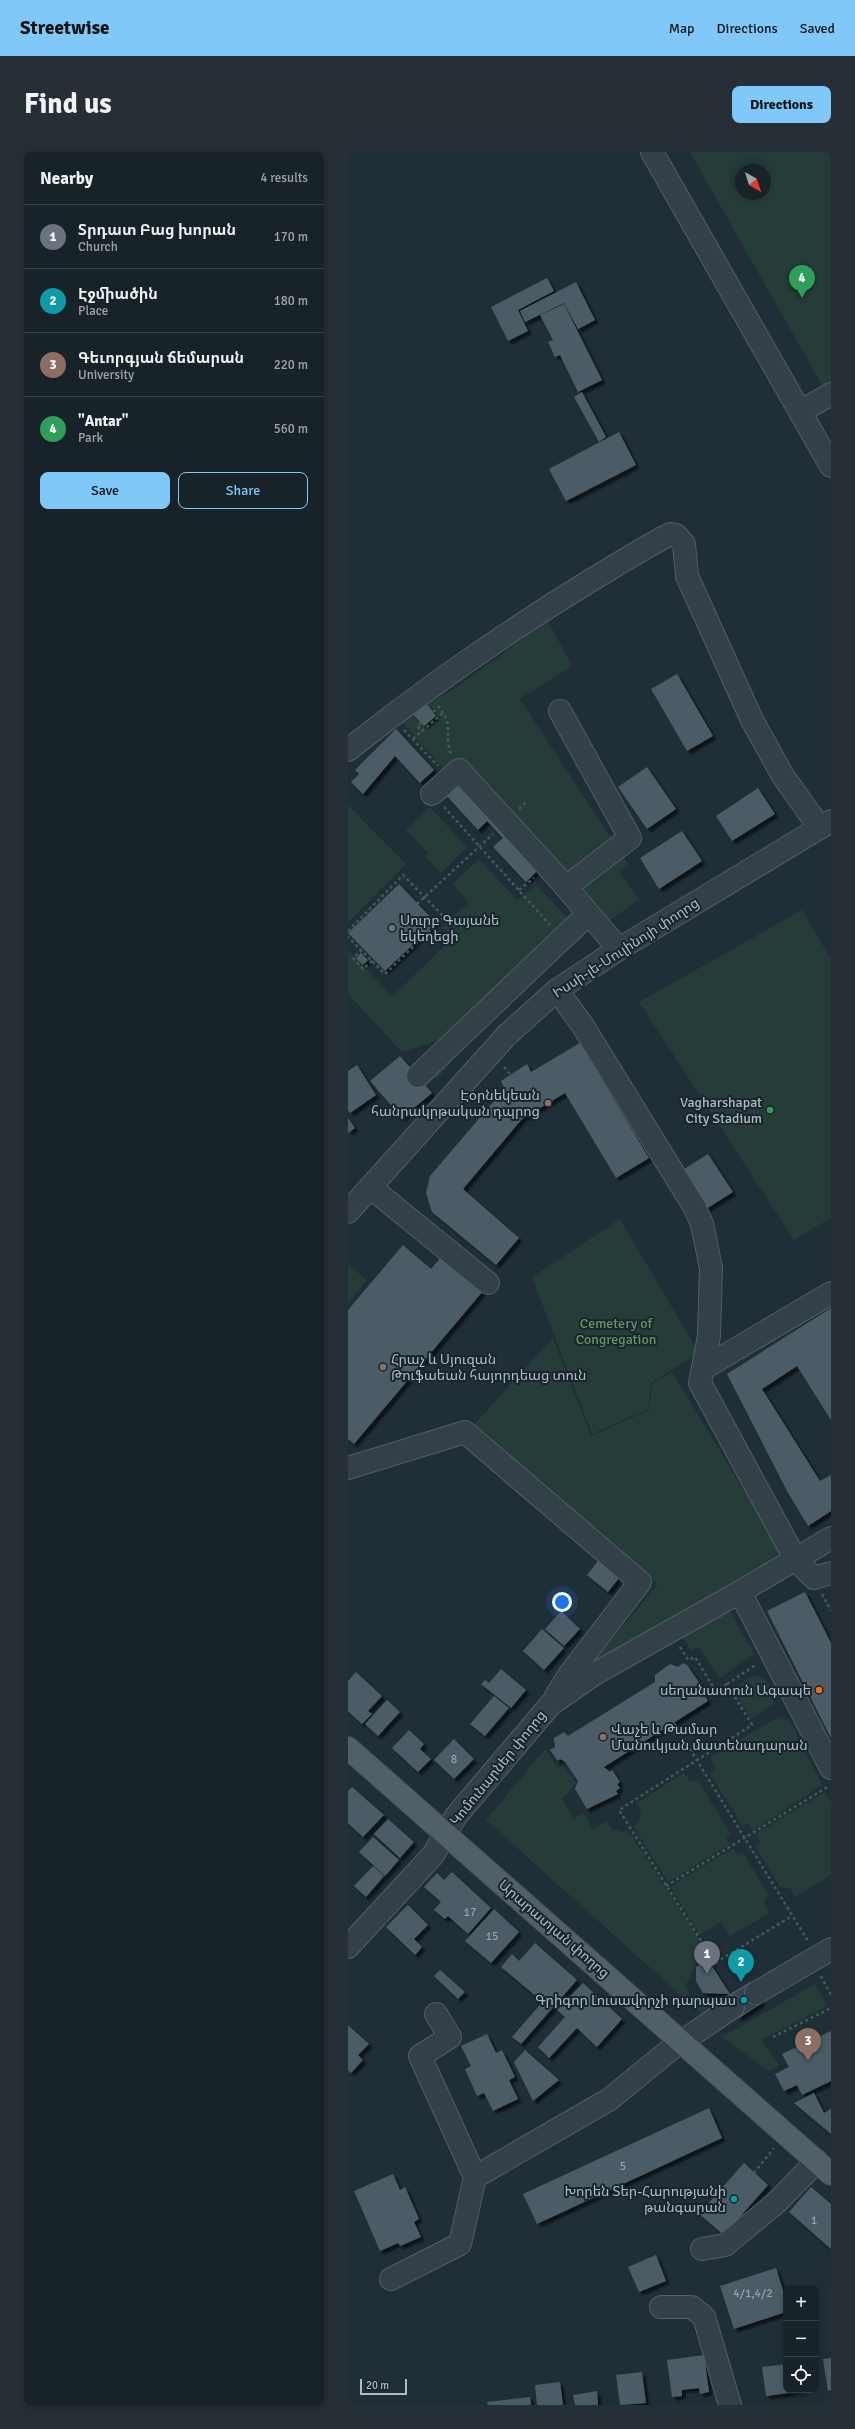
<!DOCTYPE html>
<meta charset="utf-8">
<style>
body{margin:0;font-family:Signika,"Noto Sans Armenian",sans-serif;background:#252f35;color:#f1f3f6}
.controls{position:absolute;right:12px;bottom:12px;display:grid;overflow:hidden;border-radius:8px;box-shadow:0 2px 10px #0003}
.controls button{width:36px;height:36px;display:grid;place-items:center;padding:0;border:0;border-bottom:1px solid #364046;background:#182329;color:#f1f3f6;font:20px sans-serif}
.compass{position:absolute;left:387px;top:12px;width:36px;height:36px;border-radius:50%;background:#182329;box-shadow:0 2px 10px #0003;rotate:141deg}
.scale{position:absolute;left:12px;bottom:10px;width:47px;box-sizing:border-box;padding-left:4px;border:2px solid #aebbc5;border-top:0;font-size:11px;line-height:14px;white-space:nowrap;color:#aebbc5;-webkit-text-stroke:3px #19252c;paint-order:stroke}
.you{position:absolute;left:214px;top:1450px;width:14px;height:14px;margin:-10px;border:3px solid #fff;border-radius:50%;background:#1a73e8;box-shadow:0 0 0 6px #1a73e833}
.badge{display:grid;place-items:center;width:26px;height:26px;border-radius:50%;background:#7fc8f8;color:#fff;font-size:13px;font-weight:700}
.pin{position:absolute;translate:-50% -33px;filter:drop-shadow(0 1px 2px #0008)}
.pin::after{content:'';position:absolute;top:21px;width:14px;height:12px;background:inherit;clip-path:polygon(0 0,100% 0,50% 100%)}
.list{margin:0;padding:0;list-style:none}
h2{display:flex;justify-content:space-between;align-items:center;height:52px;margin:0;padding:0 16px;font-size:17px}
h2 small{font-size:13px;font-weight:400;color:#9fa4a8}
.list li{display:grid;grid-template-columns:26px 1fr auto;gap:12px;align-items:center;box-sizing:border-box;height:64px;padding:0 16px;border-top:1px solid #364046}
.list b{display:block;font-size:15px;white-space:nowrap}
.list p{margin:0;font-size:13px;white-space:nowrap;color:#9fa4a8}
.list em{font-size:13px;font-style:normal;color:#9fa4a8}
.actions{display:flex;gap:8px;padding:12px 16px}
.actions a{flex:1;padding:9px 0;border:1px solid #7fc8f8;border-radius:8px;text-align:center;font-size:14px;color:#7fc8f8}
.actions .main{background:#7fc8f8;color:#111}
.icon{flex:none;width:22px;height:22px;fill:none;stroke:currentColor;stroke-width:2;stroke-linecap:round;stroke-linejoin:round}
.map{position:relative;flex:none;width:483px;height:2253px;overflow:hidden;border-radius:8px}
header{display:flex;align-items:center;gap:24px;box-sizing:border-box;height:56px;padding:0 20px;background:#7fc8f8;color:#111}
header strong{font-size:19px}
nav{display:flex;gap:22px;margin-inline-start:auto;font-size:14px}
.intro{display:flex;align-items:center;justify-content:space-between;box-sizing:border-box;height:96px;padding:0 24px}
h1{margin:0;font-size:28px}
.button{padding:10px 18px;border-radius:8px;background:#7fc8f8;color:#111;font-size:14px;font-weight:700}
main{display:flex;gap:24px;padding:0 24px}
aside{flex:1;background:#182329;border-radius:8px;box-shadow:0 2px 10px #0003}
.map>svg:first-child{display:block}
</style>
<header>
<strong>Streetwise</strong>
<nav><a>Map</a><a>Directions</a><a>Saved</a></nav>
</header>
<div class="intro"><h1>Find us</h1><a class="button">Directions</a></div>
<main>
<aside>
<h2>Nearby<small>4 results</small></h2>
<ul class="list">
<li><span class="badge" style="background:#6b7280">1</span><div><b>Տրդատ Բաց խորան</b><p>Church</p></div><em>170 m</em></li>
<li><span class="badge" style="background:#0f9aa8">2</span><div><b>Էջմիածին</b><p>Place</p></div><em>180 m</em></li>
<li><span class="badge" style="background:#8d6e63">3</span><div><b>Գեւորգյան ճեմարան</b><p>University</p></div><em>220 m</em></li>
<li><span class="badge" style="background:#2e9e5b">4</span><div><b>&quot;Antar&quot;</b><p>Park</p></div><em>560 m</em></li>
</ul>
<div class="actions"><a class="main">Save</a><a>Share</a></div>
</aside>
<div class="map">
<svg width="483" height="2253" viewBox="0 0 483 2253">
<defs>
<filter id="shadow"><feDropShadow dx="3.5" dy="3.5" stdDeviation="1" flood-color="#0009"/></filter>
</defs>
<rect width="100%" height="100%" fill="#202f37"/>
<path fill="#253c38" fill-rule="evenodd" d="M 342,0 L 483,0 L 483,249 ZM 393,18 L 417,18 L 417,42 L 393,42 Z
M 200,469 L 224,514 L 172,547 L 280,712 L 271,720 L 291,747 L 256,773 L 101,624 L 53,569 L 110,534 Z
M 0,653 L 58,712 L 0,771 Z
M 82,655 L 119,695 L 93,721 L 77,704 L 80,701 L 58,678 Z
M 131,707 L 169,748 L 188,733 L 237,784 L 143,861 L 89,927 L 77,912 L 97,886 L 54,900 L 0,842 L 0,798 L 45,844 L 103,787 L 95,773 L 121,750 L 104,732 Z
M 454,758 L 483,807 L 483,1066 L 446,1088 L 291,850 Z
M 272,1067 L 351,1201 L 303,1231 L 300,1257 L 244,1282 L 184,1125 Z
M 0,1112 L 19,1128 L 0,1151 Z
M 205,1186 L 243,1284 L 301,1258 L 304,1232 L 324,1220 L 429,1392 C 431,1400 429,1405 423,1411 L 240,1516 L 310,1432 L 122,1277 Z
M 377,1458 L 383,1461 L 406,1502 L 372,1526 L 350,1495 L 343,1498 L 334,1485 Z
M 404,1524 L 415,1525 L 427,1542 L 425,1552 L 403,1567 L 384,1537 Z
M 430,1565 L 441,1567 L 474,1633 L 405,1679 L 400,1671 L 395,1675 L 363,1623 L 367,1614 L 362,1605 Z
M 197,1597 L 210,1616 L 215,1614 L 228,1631 L 214,1647 L 226,1666 L 235,1661 L 245,1677 L 258,1669 L 264,1677 L 275,1680 L 280,1678 L 362,1803 L 347,1814 L 337,1835 L 349,1852 L 373,1850 L 357,1865 L 138,1668 Z
M 336,1621 L 342,1629 L 350,1629 L 383,1682 L 378,1685 L 382,1692 L 320,1730 L 285,1674 L 291,1670 L 293,1658 L 289,1651 Z
M 477,1640 L 483,1651 L 483,1723 L 447,1745 L 442,1736 L 432,1735 L 407,1694 L 412,1690 L 407,1682 Z
M 385,1696 L 390,1704 L 395,1701 L 420,1742 L 416,1752 L 421,1761 L 382,1784 L 373,1770 L 352,1783 L 322,1735 Z
M 467,1832 L 479,1854 L 413,1888 L 431,1913 L 421,1919 L 374,1885 Z"/>
<path fill="#4b5c66" filter="url(#shadow)" d="M 199,126 L 206,139 L 170,158 L 180,179 L 160,189 L 143,155 Z
M 228,130 L 247,168 L 230,177 L 216,151 L 177,170 L 172,159 Z
M 216,152 L 254,228 L 230,240 L 212,203 L 207,205 L 200,190 L 205,188 L 192,163 Z
M 234,240 L 258,285 L 251,290 L 226,245 Z
M 271,280 L 288,313 L 218,349 L 201,317 Z
M 329,522 L 365,584 L 339,599 L 303,537 Z
M 78,551 L 88,564 L 76,574 L 65,562 Z
M 48,577 L 86,618 L 72,631 L 47,604 L 15,642 L 3,630 L 11,622 L 7,618 Z
M 299,615 L 328,657 L 299,677 L 270,635 Z
M 109,629 L 190,718 L 178,730 L 145,695 L 155,686 L 139,669 L 130,678 L 96,641 Z
M 410,636 L 427,662 L 384,689 L 368,664 Z
M 334,679 L 354,709 L 311,737 L 292,706 Z
M 51,732 L 88,771 L 37,819 L 0,781 Z
M 13,801 L 20,808 L 15,813 L 8,806 Z
M 232,891 L 301,1006 L 268,1026 L 217,941 L 174,967 L 115,1037 L 171,1086 L 148,1113 L 84,1060 L 78,1041 L 82,1024 L 152,942 L 157,938 L 153,929 L 179,912 L 183,920 Z
M 52,904 L 84,941 L 54,966 L 22,929 Z
M 9,913 L 28,943 L 2,961 L 0,958 L 0,919 Z
M 0,966 L 7,976 L 0,981 Z
M 360,1002 L 385,1040 L 358,1057 L 333,1019 Z
M 55,1093 L 83,1117 L 94,1104 L 135,1139 L 6,1292 L 0,1287 L 0,1158 Z
M 483,1156 L 483,1268 L 449,1214 L 414,1237 L 472,1329 L 483,1323 L 483,1359 L 460,1374 L 439,1339 L 379,1222 Z
M 254,1404 L 275,1421 L 260,1440 L 239,1423 Z
M 457,1440 L 483,1491 L 483,1586 L 419,1459 Z
M 213,1459 L 232,1477 L 216,1494 L 197,1477 Z
M 194,1477 L 216,1496 L 196,1518 L 175,1499 Z
M 335,1511 L 339,1513 L 357,1539 L 355,1540 L 360,1549 L 256,1615 L 262,1620 L 264,1618 L 272,1630 L 269,1632 L 272,1636 L 268,1639 L 270,1642 L 239,1657 L 227,1637 L 230,1629 L 217,1610 L 212,1607 L 210,1609 L 202,1598 L 207,1595 L 206,1586 L 216,1580 L 220,1584 L 307,1530 L 307,1523 L 322,1512 L 330,1515 Z
M 153,1517 L 178,1538 L 163,1556 L 133,1532 L 137,1528 L 141,1531 Z
M 8,1520 L 34,1544 L 20,1559 L 24,1562 L 14,1572 L 0,1559 L 0,1529 Z
M 146,1544 L 161,1556 L 137,1584 L 122,1572 Z
M 39,1548 L 52,1560 L 30,1584 L 17,1572 Z
M 61,1578 L 76,1592 L 72,1597 L 83,1607 L 70,1620 L 44,1596 Z
M 106,1587 L 126,1607 L 106,1627 L 86,1608 Z
M 4,1635 L 36,1663 L 15,1685 L 0,1671 L 0,1639 Z
M 40,1667 L 66,1690 L 52,1706 L 26,1682 Z
M 25,1685 L 51,1708 L 37,1724 L 11,1700 Z
M 25,1714 L 36,1724 L 18,1745 L 6,1734 Z
M 104,1720 L 143,1756 L 120,1782 L 100,1764 L 97,1767 L 86,1758 L 93,1750 L 76,1735 L 89,1721 L 96,1728 Z
M 60,1753 L 80,1773 L 66,1787 L 74,1795 L 67,1803 L 38,1775 Z
M 146,1757 L 171,1780 L 143,1811 L 117,1789 Z
M 187,1791 L 229,1828 L 173,1892 L 164,1885 L 197,1847 L 191,1842 L 189,1845 L 153,1815 L 164,1802 L 171,1809 Z
M 360,1808 L 382,1842 L 402,1830 L 414,1851 L 391,1866 L 378,1844 L 382,1842 L 355,1841 L 348,1829 L 348,1815 Z
M 92,1818 L 117,1840 L 110,1847 L 86,1824 Z
M 235,1831 L 274,1867 L 249,1895 L 229,1876 L 201,1906 L 190,1895 L 217,1865 L 209,1858 Z
M 0,1873 L 21,1892 L 10,1903 L 15,1908 L 3,1921 L 0,1918 Z
M 483,1879 L 483,1929 L 454,1943 L 449,1933 L 436,1939 L 427,1922 L 441,1915 L 434,1902 Z
M 139,1882 L 148,1901 L 154,1898 L 167,1925 L 161,1928 L 170,1947 L 145,1959 L 136,1941 L 129,1944 L 117,1917 L 123,1914 L 113,1894 Z
M 177,1898 L 211,1928 L 185,1949 L 166,1910 Z
M 466,1941 L 476,1961 L 483,1957 L 483,1982 L 446,1951 Z
M 361,1956 L 374,1986 L 189,2072 L 175,2042 Z
M 396,2011 L 420,2033 L 376,2083 L 351,2062 Z
M 45,2022 L 52,2038 L 57,2035 L 71,2067 L 66,2070 L 73,2085 L 52,2094 L 50,2091 L 32,2099 L 6,2039 Z
M 463,2035 L 483,2052 L 483,2097 L 441,2060 Z
M 308,2103 L 318,2129 L 291,2140 L 280,2115 Z
M 428,2116 L 438,2148 L 438,2160 L 386,2177 L 372,2134 Z
M 356,2203 L 361,2240 L 352,2242 L 351,2236 L 334,2238 L 334,2244 L 324,2245 L 319,2208 Z
M 483,2206 L 483,2238 L 480,2239 L 475,2207 Z
M 438,2212 L 438,2238 L 456,2239 L 418,2244 L 414,2215 Z
M 294,2220 L 298,2251 L 272,2253 L 268,2223 Z
M 212,2230 L 215,2253 L 189,2253 L 187,2233 Z
M 249,2239 L 250,2253 L 227,2253 L 225,2243 Z
M 182,2245 L 183,2253 L 140,2253 L 139,2250 Z"/>
<g fill="none" stroke-linecap="round" stroke-linejoin="round">
<path stroke="#35444c" stroke-width="22" stroke-dasharray="22 11" stroke-linecap="butt" d="M 385,1855 L 408,1841"/>
<defs>
<path id="minor" d="M 304,0 L 483,314
M 452,260 L 483,242
M 212,559 L 282,686 L 218,735
M 0,598 C 99,519 206,448 316,385 L 323,382 L 328,383 L 336,392 L 339,424 L 404,568 L 435,624 L 472,676
M 84,642 L 111,618 L 210,726 L 271,797
M 209,838 L 235,874 L 347,1056 L 354,1072 L 363,1116 L 361,1184 L 352,1231 L 448,1408 L 466,1426 L 483,1421
M 70,924 L 240,762
M 22,1035 L 140,1131
M 0,1060 L 159,883 L 209,838 L 271,797 L 483,669
M 356,1216 L 483,1141
M 0,1316 L 117,1280 L 292,1430 L 221,1523 L 208,1544
M 392,1440 L 483,1386
M 0,1795 L 85,1703 L 108,1664 L 203,1552 L 248,1521 L 392,1440 L 483,1616
M 408,1841 L 483,1797
M 88,1862 L 102,1885 L 72,1904 L 127,2025 L 262,1947 L 323,1897 L 385,1855
M 354,2097 L 377,2093 L 429,2050 L 469,2009
M 43,2127 L 112,2092 L 127,2025
M 313,2155 L 344,2155 L 356,2165 L 382,2253"/>
<path id="major" d="M 0,1596 L 483,2022"/>
</defs>
<use href="#minor" stroke="#515e66" stroke-width="24"/>
<use href="#major" stroke="#404c54" stroke-width="24"/>
<path stroke="#435958" stroke-width="2.5" stroke-dasharray="3 3" stroke-linecap="butt" d="M 85,560 L 91,555 C 107,575 95,581 103,602
M 73,571 L 69,574 L 74,579 L 95,561
M 56,578 L 90,614
M 65,587 L 74,579
M 96,655 L 202,773
M 171,657 L 179,649
M 171,738 L 186,726
M 69,752 L 145,682
M 0,779 L 55,723 L 96,765 L 37,822 L 0,785
M 14,798 L 5,806 L 15,817 L 24,809
M 156,915 L 163,923
M 474,1442 L 483,1459
M 332,1495 L 340,1508 L 347,1505 L 367,1538 L 379,1532 L 404,1573 L 271,1658 L 367,1811 L 444,1764
M 379,1532 L 409,1512
M 326,1571 L 460,1789
M 318,1734 L 481,1634
M 473,1824 L 483,1843
M 425,1885 L 483,1856
M 406,2021 L 426,1996"/>
<use href="#minor" stroke="#334048" stroke-width="22"/>
<use href="#major" stroke="#516068" stroke-width="22"/>
</g>
<circle fill="#6b7280" stroke="#19252c" stroke-width="1.5" cx="44" cy="776" r="4"/>
<g fill="#8d6e63" stroke="#19252c" stroke-width="1.5">
<circle cx="200" cy="951" r="4"/>
<circle cx="35" cy="1215" r="4"/>
<circle cx="255" cy="1585" r="4"/>
</g>
<circle fill="#2e9e5b" stroke="#19252c" stroke-width="1.5" cx="422" cy="958" r="4"/>
<circle fill="#e8710a" stroke="#19252c" stroke-width="1.5" cx="471" cy="1538" r="4"/>
<g fill="#0f9aa8" stroke="#19252c" stroke-width="1.5">
<circle cx="396" cy="1848" r="4"/>
<circle cx="386" cy="2047" r="4"/>
</g>
<g text-anchor="middle" dominant-baseline="central" stroke-width="4" stroke-linejoin="round" paint-order="stroke">
<g font-size="12" fill="#95a3ad">
<text x="106" y="1607">8</text>
<text x="122" y="1760">17</text>
<text x="144" y="1784">15</text>
<text x="275" y="2014">5</text>
<text x="466" y="2068">1</text>
<text x="405" y="2141">4/1,4/2</text>
</g>
<g font-size="14" fill="#aebbc5" stroke="#19252c" text-anchor="end">
<text x="52" y="768" text-anchor="start">Սուրբ Գայանե<tspan x="52" dy="16">եկեղեցի</tspan></text>
<text x="192" y="943">Էօրնեկեան<tspan x="192" dy="16">հանրակրթական դպրոց</tspan></text>
<text x="414" y="950">Vagharshapat<tspan x="414" dy="16">City Stadium</tspan></text>
<text x="43" y="1207" text-anchor="start">Հրաչ և Սյուզան<tspan x="43" dy="16">Թուֆաեան հայորդեաց տուն</tspan></text>
<text x="463" y="1538">սեղանատուն Ագապե</text>
<text x="263" y="1577" text-anchor="start">Վաչե և Թամար<tspan x="263" dy="16">Մանուկյան մատենադարան</tspan></text>
<text x="388" y="1848">Գրիգոր Լուսավորչի դարպաս</text>
<text x="378" y="2039">Խորեն Տեր-Հարությանի<tspan x="378" dy="16">թանգարան</tspan></text>
</g>
<g font-size="14" fill="#aebbc5" stroke="#19252c">
<text transform="translate(278 796) rotate(-33)">Իսսի-լե-Մուլինոյի փողոց</text>
<text transform="translate(150 1616) rotate(-51)">Կոմունարներ փողոց</text>
<text transform="translate(206 1777) rotate(41)">Արարատյան փողոց</text>
</g>
<g font-size="14" fill="#659566" stroke="#19252c">
<text x="268" y="1171">Cemetery of<tspan x="268" dy="16">Congregation</tspan></text>
</g>
</g>
</svg>
<div class="controls">
<button>+</button>
<button>−</button>
<button><svg class="icon" aria-label="locate" viewBox="0 0 24 24"><circle cx="12" cy="12" r="6"/><path d="M12 2v4M12 18v4M2 12h4M18 12h4"/></svg></button>
</div>
<svg class="compass" viewBox="-18 -18 36 36"><path d="M0-13l5 13h-10z" fill="#e53935"/><path d="M0 13l5-13h-10z" fill="#9fa4a8"/></svg>
<div class="scale">20 m</div>
<div class="you"></div>
<div class="pin badge" style="left:359px;top:1822px;background:#6b7280">1</div>
<div class="pin badge" style="left:393px;top:1830px;background:#0f9aa8">2</div>
<div class="pin badge" style="left:460px;top:1909px;background:#8d6e63">3</div>
<div class="pin badge" style="left:454px;top:146px;background:#2e9e5b">4</div>
</div>
</main>
